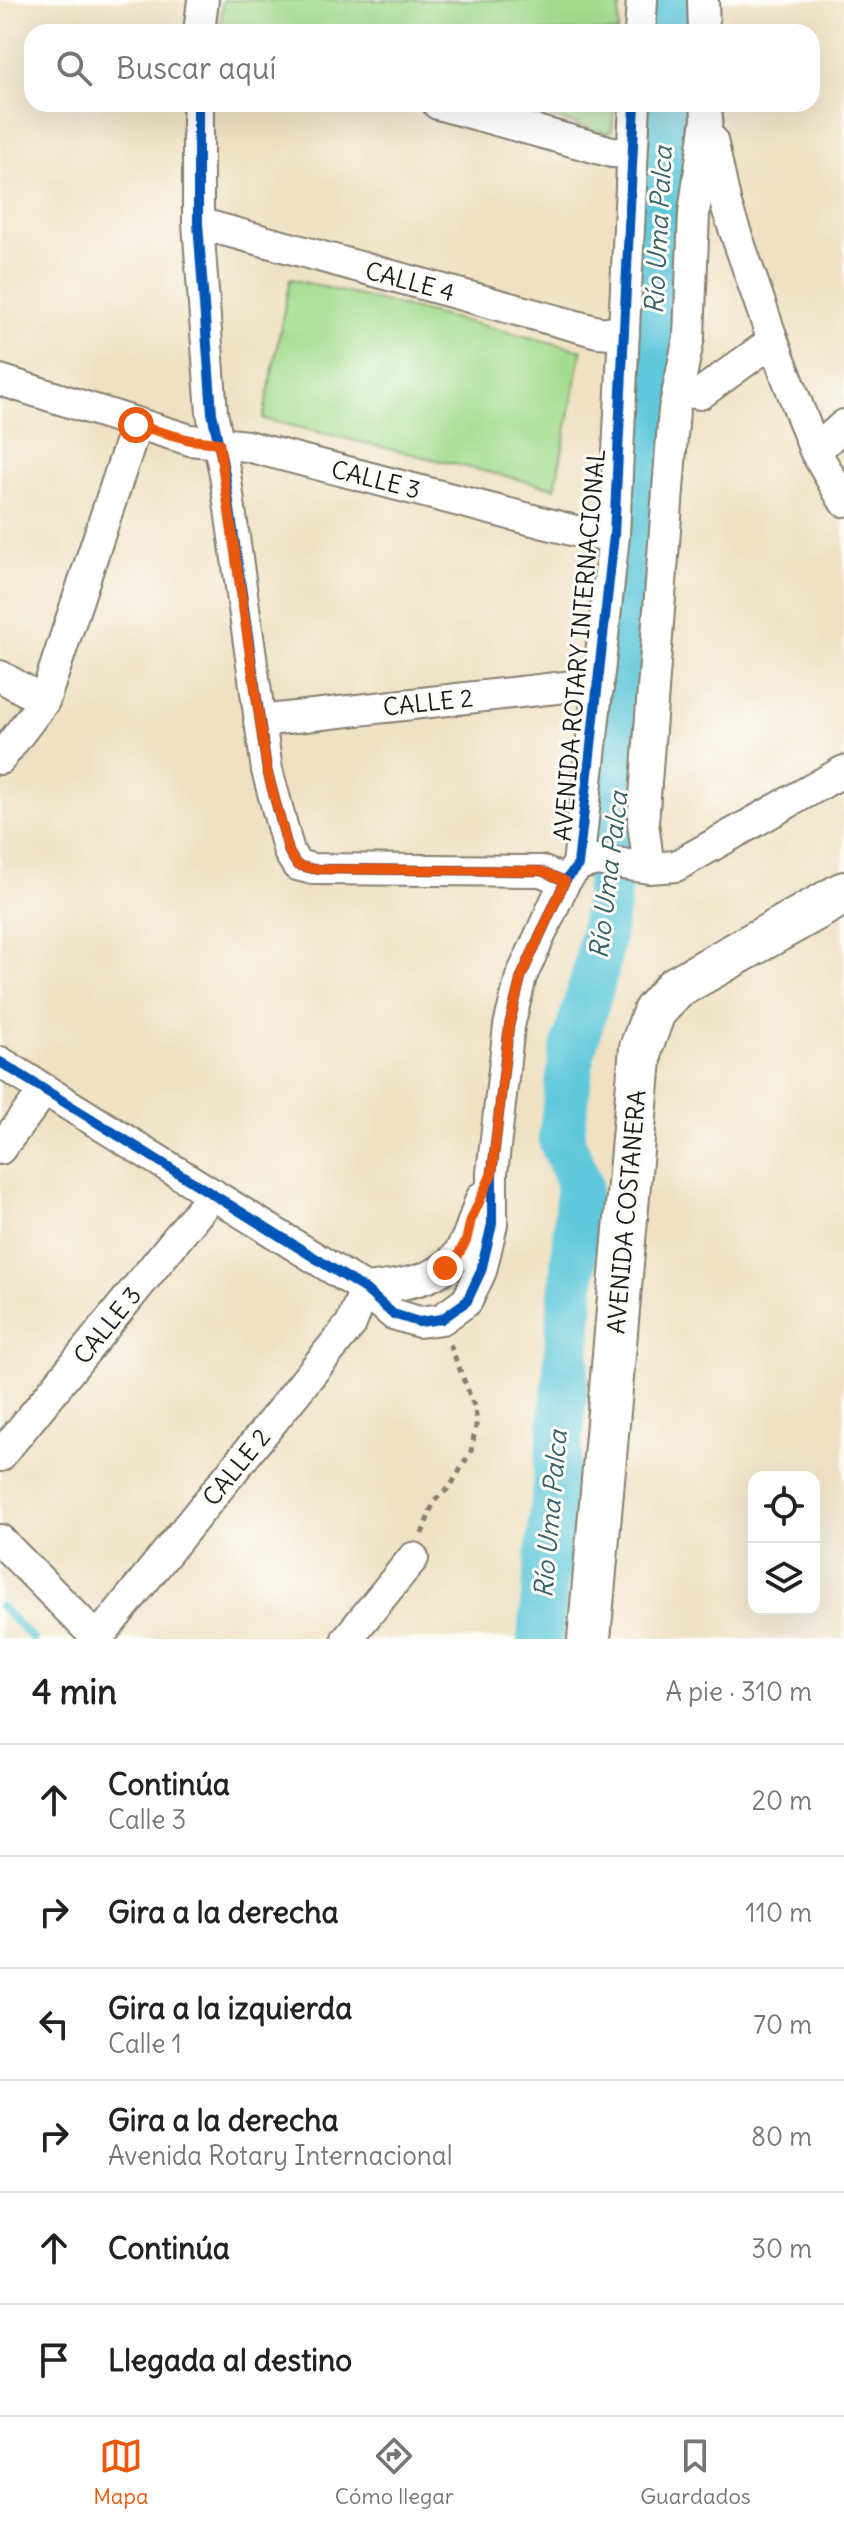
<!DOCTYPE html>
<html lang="es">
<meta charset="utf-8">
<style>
body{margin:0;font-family:Delius,sans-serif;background:#f6f6f6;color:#222}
.controls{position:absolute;right:24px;bottom:24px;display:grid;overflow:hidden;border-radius:16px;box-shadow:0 8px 32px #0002}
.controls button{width:72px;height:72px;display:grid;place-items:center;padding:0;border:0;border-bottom:2px solid #e0e0e0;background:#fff;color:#222;font:40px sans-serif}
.stop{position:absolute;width:24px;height:24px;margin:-18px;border:6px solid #ea580c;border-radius:50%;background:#fff}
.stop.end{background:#ea580c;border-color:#fff;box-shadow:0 2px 8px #0008}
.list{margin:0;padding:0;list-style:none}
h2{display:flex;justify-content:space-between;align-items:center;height:104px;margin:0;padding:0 32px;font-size:34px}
h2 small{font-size:26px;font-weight:400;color:#767676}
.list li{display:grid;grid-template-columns:52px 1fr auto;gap:24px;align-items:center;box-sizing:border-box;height:112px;padding:0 32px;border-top:2px solid #e0e0e0}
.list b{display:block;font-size:30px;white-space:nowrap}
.list p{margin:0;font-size:26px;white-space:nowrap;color:#767676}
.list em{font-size:26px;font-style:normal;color:#767676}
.icon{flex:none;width:44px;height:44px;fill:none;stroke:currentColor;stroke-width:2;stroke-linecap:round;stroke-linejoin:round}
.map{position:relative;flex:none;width:844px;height:1639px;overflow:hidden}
.search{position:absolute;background:#fff;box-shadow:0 8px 32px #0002;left:24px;right:24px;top:24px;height:88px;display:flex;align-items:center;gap:20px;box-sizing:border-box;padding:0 28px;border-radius:24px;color:#767676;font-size:30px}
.sheet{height:776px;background:#fff}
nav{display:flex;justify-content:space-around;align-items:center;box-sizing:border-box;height:112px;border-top:2px solid #e0e0e0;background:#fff;font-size:22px;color:#767676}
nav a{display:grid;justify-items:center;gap:4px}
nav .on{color:#ea580c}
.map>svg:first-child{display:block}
</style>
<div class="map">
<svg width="844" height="1639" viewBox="0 0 844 1639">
<rect width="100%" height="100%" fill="#fdfcf7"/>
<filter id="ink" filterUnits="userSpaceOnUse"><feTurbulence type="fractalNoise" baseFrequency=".0125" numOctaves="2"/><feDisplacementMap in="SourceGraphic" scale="16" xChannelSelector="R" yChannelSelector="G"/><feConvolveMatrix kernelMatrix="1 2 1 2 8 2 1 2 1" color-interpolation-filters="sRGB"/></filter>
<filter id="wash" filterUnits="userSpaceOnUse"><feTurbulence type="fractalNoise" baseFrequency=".006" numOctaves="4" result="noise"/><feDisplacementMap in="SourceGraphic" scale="32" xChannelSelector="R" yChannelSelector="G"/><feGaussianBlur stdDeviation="1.8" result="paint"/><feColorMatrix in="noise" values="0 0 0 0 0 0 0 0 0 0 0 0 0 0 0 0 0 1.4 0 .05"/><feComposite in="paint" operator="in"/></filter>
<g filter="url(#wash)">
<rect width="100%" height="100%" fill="#efe1c2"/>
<path fill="#a3dc8e" stroke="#607c55" stroke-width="2" d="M 223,0 L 616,0 L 620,3 L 618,32 L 244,32 L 221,23 Z
M 504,104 L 614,104 L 612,130 L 607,133 Z
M 290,279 L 582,350 L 555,488 L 263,419 Z"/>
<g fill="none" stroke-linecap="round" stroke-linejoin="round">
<path stroke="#5fc8da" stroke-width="8" d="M 0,1606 L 33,1639"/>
<path stroke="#5fc8da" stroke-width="46" d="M 669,32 L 671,0
M 540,1639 L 564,1397 L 579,1183 L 561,1139 L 572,1053 L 596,970 L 608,899 L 642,552 L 664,104"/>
</g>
</g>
<g filter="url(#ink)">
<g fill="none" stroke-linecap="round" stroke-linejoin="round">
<defs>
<path id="street" d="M 703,0 L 704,32
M 199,32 L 203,0
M 640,32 L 642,0
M 198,104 L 198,223 L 212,413 L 225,474 L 267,770 L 289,852 L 297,865 L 313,869 L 541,871 L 565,881
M 438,104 L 612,152 L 632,153
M 712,140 L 726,205 L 773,341 L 815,451 L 844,501
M 198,223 L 598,332 L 624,334
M 0,380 L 190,440 L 247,446 L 587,534 L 614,535
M 679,391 L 700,394 L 773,341
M 815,451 L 844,425
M 0,676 L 44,701
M 259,721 L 574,686 L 598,689
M 0,759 L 44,701 L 136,425
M 578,865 L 596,860 L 649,868 L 676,866 L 844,771
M 649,868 L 643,823 L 674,410 L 689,337 L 694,213 L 707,119 L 706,104
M 0,1062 L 365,1289 L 393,1314 L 419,1322 L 442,1319 L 467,1301 L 481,1271 L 492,1224 L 492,1173 L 509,1026 L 521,977 L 565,881 L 578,865 L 614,535 L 635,104
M 0,1149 L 45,1090
M 365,1289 C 402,1284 445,1283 464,1244 C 472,1230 475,1212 482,1197
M 0,1456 L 213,1194
M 0,1540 L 98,1639
M 97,1639 L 351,1324 L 365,1289
M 347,1639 L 413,1558"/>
<path id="secondary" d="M 589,1639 L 641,1048 L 654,1012 L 675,988 L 844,893"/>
</defs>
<use href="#street" stroke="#867e6f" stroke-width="34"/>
<use href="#secondary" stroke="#867e6f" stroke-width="46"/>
<path stroke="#867e6f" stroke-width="5" stroke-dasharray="6 6" stroke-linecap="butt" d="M 422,1534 L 434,1501 L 450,1487 L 471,1451 L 477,1421 L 474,1406 L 449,1342"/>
<use href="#street" stroke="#fff" stroke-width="30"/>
<use href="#secondary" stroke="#fff" stroke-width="42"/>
<defs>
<path id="cycleway" d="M 198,104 L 198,223 L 212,413 L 225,474 L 267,770 L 289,852 L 297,865 L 313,869 L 541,871 L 565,881
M 0,1062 L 365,1289 L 393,1314 L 419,1322 L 442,1319 L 467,1301 L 481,1271 L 492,1224 L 492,1173 L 509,1026 L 521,977 L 565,881 L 578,865 L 614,535 L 635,104"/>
</defs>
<use href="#cycleway" stroke="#fdfcf7" stroke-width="15"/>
<use href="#cycleway" stroke="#0057b8" stroke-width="10"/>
</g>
</g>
<g fill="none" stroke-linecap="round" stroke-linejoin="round" filter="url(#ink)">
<path stroke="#ea580c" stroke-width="10" d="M 136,425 L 190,440 L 219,443 L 267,770 L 289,852 L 297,865 L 313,869 L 541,871 L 565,881 L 521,977 L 509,1026 L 492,1173 L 471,1220 L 466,1241 L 457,1257 L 445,1268"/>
</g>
<g text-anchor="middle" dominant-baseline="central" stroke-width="6" stroke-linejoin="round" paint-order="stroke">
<g font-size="24" fill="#1c1c1c" stroke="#fdfcf7">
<text transform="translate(410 281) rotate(15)">CALLE 4</text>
<text transform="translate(376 479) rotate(14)">CALLE 3</text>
<text transform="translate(579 645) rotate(-85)">AVENIDA ROTARY INTERNACIONAL</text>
<text transform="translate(428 702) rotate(-6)">CALLE 2</text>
<text transform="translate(626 1212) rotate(-85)">AVENIDA COSTANERA</text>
<text transform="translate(107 1325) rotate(-51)">CALLE 3</text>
<text transform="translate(236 1467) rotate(-51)">CALLE 2</text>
</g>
<g font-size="26" font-style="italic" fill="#376168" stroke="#fdfcf7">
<text transform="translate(658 230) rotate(-87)">Río Uma Palca</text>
<text transform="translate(608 875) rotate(-83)">Río Uma Palca</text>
<text transform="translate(550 1514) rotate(-85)">Río Uma Palca</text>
</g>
</g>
</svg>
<div class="controls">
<button><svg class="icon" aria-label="locate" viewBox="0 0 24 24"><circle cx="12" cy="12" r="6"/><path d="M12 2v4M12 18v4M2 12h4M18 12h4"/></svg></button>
<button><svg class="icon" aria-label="layers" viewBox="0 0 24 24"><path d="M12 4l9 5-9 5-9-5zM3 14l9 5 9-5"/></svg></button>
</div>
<div class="stop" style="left:136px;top:425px"></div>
<div class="stop end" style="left:445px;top:1268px"></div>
<div class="search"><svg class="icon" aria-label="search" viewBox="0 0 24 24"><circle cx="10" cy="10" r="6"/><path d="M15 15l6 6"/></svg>Buscar aquí</div>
</div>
<section class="sheet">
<h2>4 min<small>A pie · 310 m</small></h2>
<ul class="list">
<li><svg class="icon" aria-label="ahead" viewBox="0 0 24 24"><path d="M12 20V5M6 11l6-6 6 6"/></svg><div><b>Continúa</b><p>Calle 3</p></div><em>20 m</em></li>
<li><svg class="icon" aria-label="right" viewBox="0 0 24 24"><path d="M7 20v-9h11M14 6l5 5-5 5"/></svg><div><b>Gira a la derecha</b></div><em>110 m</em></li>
<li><svg class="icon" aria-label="left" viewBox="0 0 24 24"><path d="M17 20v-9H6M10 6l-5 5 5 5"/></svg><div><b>Gira a la izquierda</b><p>Calle 1</p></div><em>70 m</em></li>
<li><svg class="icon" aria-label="right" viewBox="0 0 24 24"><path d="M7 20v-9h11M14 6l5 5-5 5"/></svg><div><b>Gira a la derecha</b><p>Avenida Rotary Internacional</p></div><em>80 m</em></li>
<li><svg class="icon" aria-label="ahead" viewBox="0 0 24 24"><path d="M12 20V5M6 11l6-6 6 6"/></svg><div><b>Continúa</b></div><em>30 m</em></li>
<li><svg class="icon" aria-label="arrive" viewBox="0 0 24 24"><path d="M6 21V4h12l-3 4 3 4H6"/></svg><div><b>Llegada al destino</b></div></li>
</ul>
</section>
<nav>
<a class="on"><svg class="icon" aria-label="map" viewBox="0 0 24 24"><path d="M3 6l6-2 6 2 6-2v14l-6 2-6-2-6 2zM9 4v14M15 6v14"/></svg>Mapa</a>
<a><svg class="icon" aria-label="directions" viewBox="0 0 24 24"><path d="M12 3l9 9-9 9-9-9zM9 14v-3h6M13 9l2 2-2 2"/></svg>Cómo llegar</a>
<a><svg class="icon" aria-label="saved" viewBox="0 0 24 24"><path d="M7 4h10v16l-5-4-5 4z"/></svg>Guardados</a>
</nav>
